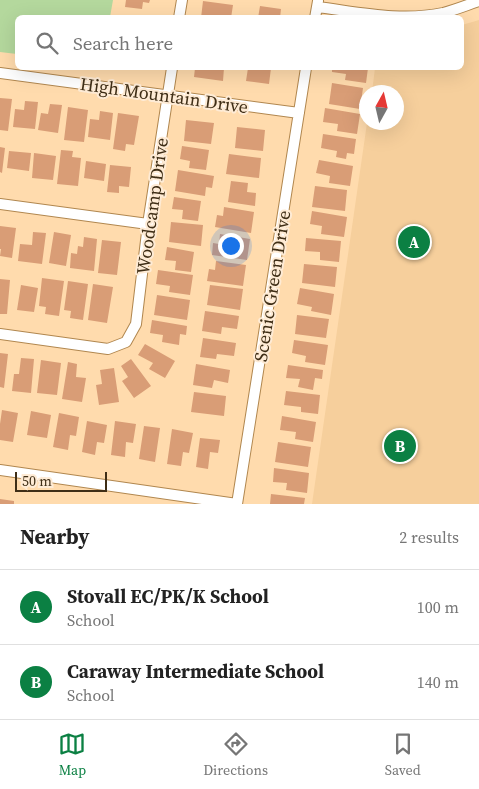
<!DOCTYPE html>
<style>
body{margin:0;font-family:"Source Serif 4",serif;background:#f6f6f6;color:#222}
.compass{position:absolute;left:359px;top:85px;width:45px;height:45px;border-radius:50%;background:#fff;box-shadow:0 5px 20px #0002;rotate:8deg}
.scale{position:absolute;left:15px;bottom:12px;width:92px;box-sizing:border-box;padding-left:5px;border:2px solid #3f2e16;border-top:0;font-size:14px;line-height:18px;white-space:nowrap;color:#3f2e16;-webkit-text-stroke:4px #feebd5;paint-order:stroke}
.you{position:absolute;left:230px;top:245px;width:18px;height:18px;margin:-12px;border:4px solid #fff;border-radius:50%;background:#1a73e8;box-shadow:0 0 0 8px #1a73e833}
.badge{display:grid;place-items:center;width:32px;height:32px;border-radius:50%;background:#0b8043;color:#fff;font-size:16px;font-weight:700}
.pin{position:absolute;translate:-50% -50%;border:2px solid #fff;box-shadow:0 1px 5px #0006}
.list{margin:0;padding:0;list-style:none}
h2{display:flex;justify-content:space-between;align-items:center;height:65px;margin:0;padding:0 20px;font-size:21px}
h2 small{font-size:16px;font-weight:400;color:#767676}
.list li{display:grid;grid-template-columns:32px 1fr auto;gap:15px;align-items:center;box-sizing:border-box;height:75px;padding:0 20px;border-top:1px solid #e0e0e0}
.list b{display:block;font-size:19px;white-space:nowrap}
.list p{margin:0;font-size:16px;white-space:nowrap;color:#767676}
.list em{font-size:16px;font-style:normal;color:#767676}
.icon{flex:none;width:28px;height:28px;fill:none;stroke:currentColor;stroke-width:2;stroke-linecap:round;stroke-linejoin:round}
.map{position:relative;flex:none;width:479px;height:504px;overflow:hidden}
.search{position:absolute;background:#fff;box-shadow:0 5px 20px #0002;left:15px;right:15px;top:15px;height:55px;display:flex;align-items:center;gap:12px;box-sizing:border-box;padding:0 18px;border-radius:8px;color:#767676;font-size:19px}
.sheet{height:215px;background:#fff}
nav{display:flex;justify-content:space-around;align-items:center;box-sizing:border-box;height:70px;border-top:1px solid #e0e0e0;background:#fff;font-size:14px;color:#767676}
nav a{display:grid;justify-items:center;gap:2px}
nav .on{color:#0b8043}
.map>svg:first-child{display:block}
</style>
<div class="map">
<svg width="479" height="504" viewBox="0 0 479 504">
<rect width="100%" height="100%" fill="#ffdbad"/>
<path fill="#f6cf9c" d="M 479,20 L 479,504 L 312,504 L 367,123 L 396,122 L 396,92 L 372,92 L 375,68 L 462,68 L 462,25 Z"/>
<path fill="#b4d89d" d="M 0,0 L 113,0 L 110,17 L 18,18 L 17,54 L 0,52 Z"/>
<path fill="#d99d76" d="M 126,0 L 150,0 L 149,3 L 143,2 L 142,9 L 125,7 Z
M 203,1 L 233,5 L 231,18 L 201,18 Z
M 260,6 L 281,9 L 280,18 L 258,18 Z
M 195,68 L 224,68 L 223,81 L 194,77 Z
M 248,68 L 257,69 L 257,68 L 271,68 L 269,84 L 246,81 Z
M 332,68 L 368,68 L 366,83 L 345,80 L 346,74 L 332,72 Z
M 332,83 L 363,88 L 360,109 L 329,104 Z
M 0,98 L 12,99 L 8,131 L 0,130 Z
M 25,101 L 38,102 L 35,129 L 13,127 L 15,109 L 24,110 Z
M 50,104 L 62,105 L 58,133 L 38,130 L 41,113 L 48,114 Z
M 68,107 L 88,110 L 84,142 L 64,140 Z
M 325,108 L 360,114 L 357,134 L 337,131 L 338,124 L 323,122 Z
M 100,111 L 113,113 L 110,140 L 88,137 L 90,119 L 99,120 Z
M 118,113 L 139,116 L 134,145 L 126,144 L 125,151 L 113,149 Z
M 186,120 L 214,123 L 211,144 L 184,141 Z
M 237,127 L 265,130 L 263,151 L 235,148 Z
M 323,134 L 356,139 L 354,154 L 347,153 L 346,159 L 336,157 L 337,151 L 321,148 Z
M 182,146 L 209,150 L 206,170 L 189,168 L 190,161 L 180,159 Z
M 0,147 L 5,148 L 2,173 L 0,172 Z
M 61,150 L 73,151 L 72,157 L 81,158 L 78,186 L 57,184 Z
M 9,151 L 31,153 L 29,171 L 7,168 Z
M 34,153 L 56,156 L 53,180 L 32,178 Z
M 229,154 L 261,158 L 259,178 L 226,174 Z
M 319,160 L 353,166 L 350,186 L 329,183 L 330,176 L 316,173 Z
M 86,161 L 106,164 L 104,181 L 84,178 Z
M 110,165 L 131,167 L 129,187 L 119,186 L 119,193 L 107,192 Z
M 178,170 L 214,176 L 212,188 L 206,187 L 205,196 L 175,191 Z
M 231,181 L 248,183 L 247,192 L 256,193 L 255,206 L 228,202 Z
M 315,186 L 347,190 L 345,211 L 312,207 Z
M 174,197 L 201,201 L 198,221 L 182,219 L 183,210 L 172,209 Z
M 224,207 L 254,212 L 251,233 L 215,227 L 217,215 L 223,216 Z
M 312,211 L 347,217 L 344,237 L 321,234 L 322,226 L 310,224 Z
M 171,222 L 203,225 L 201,246 L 169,242 Z
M 0,226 L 16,228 L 12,258 L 0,256 L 1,249 L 0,249 Z
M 33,232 L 46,233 L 42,264 L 18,261 L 20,244 L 32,245 Z
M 54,232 L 71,235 L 66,266 L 49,263 Z
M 220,234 L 250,239 L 247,260 L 212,255 L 213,243 L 219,244 Z
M 84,237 L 97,239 L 94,271 L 70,268 L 71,253 L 77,254 L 78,246 L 83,247 Z
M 306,238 L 341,241 L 339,262 L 320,260 L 320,252 L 305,251 Z
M 102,240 L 121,242 L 117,275 L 98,273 Z
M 167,247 L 194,252 L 191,272 L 175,270 L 176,261 L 165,260 Z
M 216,261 L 246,265 L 243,286 L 207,281 L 209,269 L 215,270 Z
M 304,264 L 337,267 L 335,287 L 302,283 Z
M 158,270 L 193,275 L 190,295 L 169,292 L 170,286 L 156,284 Z
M 42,278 L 64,281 L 59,316 L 45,314 L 46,307 L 39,306 Z
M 0,279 L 10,280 L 7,314 L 0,314 Z
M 68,281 L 88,284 L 83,320 L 70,318 L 71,311 L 64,310 Z
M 93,284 L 113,287 L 107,323 L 88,320 Z
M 21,285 L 38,288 L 34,312 L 17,310 Z
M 210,285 L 243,289 L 240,310 L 207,305 Z
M 300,288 L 334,294 L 331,315 L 311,311 L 312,307 L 297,304 Z
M 157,295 L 190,300 L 187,320 L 154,315 Z
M 205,311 L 239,316 L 237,329 L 222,327 L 221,334 L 202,331 Z
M 297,315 L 329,319 L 326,338 L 295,334 Z
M 152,320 L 187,326 L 186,335 L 180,334 L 179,345 L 162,342 L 163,335 L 150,333 Z
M 203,338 L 236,343 L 234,356 L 217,354 L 216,359 L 200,357 Z
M 294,340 L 328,345 L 325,365 L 305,362 L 306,356 L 292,353 Z
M 145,344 L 175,361 L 165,378 L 149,369 L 153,363 L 138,355 Z
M 0,353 L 8,354 L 4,388 L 0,387 Z
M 21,358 L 34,359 L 31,393 L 12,391 L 14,374 L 19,374 Z
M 131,359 L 151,386 L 134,398 L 122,381 L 128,377 L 121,366 Z
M 41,360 L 61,363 L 57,395 L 37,393 Z
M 68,362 L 77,364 L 76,377 L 86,378 L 82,402 L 62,399 Z
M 196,364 L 230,370 L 228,383 L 214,380 L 212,388 L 193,385 Z
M 288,365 L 323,370 L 322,379 L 315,378 L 313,390 L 298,387 L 300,379 L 286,378 Z
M 114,368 L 119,402 L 99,405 L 96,385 L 102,384 L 100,370 Z
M 286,391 L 320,395 L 318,414 L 301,412 L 301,407 L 284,405 Z
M 194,392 L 226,396 L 224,416 L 191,412 Z
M 2,410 L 18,413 L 13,442 L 0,440 L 0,424 Z
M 31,411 L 51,415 L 47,438 L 27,435 Z
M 59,413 L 79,417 L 76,436 L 70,435 L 68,450 L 53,447 Z
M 282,416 L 316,422 L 313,442 L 295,439 L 296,432 L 280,430 Z
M 87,421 L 107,425 L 104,443 L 97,442 L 95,455 L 82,452 Z
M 115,421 L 136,424 L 133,443 L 126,442 L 125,457 L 111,455 Z
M 144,426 L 160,428 L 155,462 L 139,459 Z
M 172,429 L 193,433 L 189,453 L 183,452 L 181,466 L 167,464 Z
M 200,438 L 220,440 L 218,453 L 210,452 L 208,469 L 196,467 Z
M 278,442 L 311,447 L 308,467 L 275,462 Z
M 274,468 L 309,473 L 307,493 L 286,490 L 287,483 L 273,482 Z
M 271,494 L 305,498 L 304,504 L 270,504 Z
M 0,499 L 14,501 L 14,504 L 0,504 Z"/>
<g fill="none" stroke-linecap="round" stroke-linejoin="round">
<defs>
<path id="minor" d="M 317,7 C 358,12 401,22 443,13 C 455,10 467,5 479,1
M 179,18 L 182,0
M 315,18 L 318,1
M 0,73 L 299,113
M 0,204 L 148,224
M 0,334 L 108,349 L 126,342 L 136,324 L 148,224 L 172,68
M 0,470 L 237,504
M 237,504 L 306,68"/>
</defs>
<use href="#minor" stroke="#b1874f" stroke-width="12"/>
<use href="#minor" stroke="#fff" stroke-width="10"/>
</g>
<g text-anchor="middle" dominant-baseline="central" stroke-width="4" stroke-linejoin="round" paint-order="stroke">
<g font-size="18" fill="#3f2e16" stroke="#feebd5">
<text transform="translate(164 95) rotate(8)">High Mountain Drive</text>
<text transform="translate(152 206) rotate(-82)">Woodcamp Drive</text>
<text transform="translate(272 286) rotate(-81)">Scenic Green Drive</text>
</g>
</g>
</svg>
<svg class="compass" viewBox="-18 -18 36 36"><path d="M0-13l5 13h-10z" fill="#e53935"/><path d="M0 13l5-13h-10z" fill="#767676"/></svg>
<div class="scale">50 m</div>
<div class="you"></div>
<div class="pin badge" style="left:414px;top:242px">A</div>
<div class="pin badge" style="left:400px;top:446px">B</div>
<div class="search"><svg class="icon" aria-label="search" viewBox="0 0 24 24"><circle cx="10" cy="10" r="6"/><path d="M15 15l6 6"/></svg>Search here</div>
</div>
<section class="sheet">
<h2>Nearby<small>2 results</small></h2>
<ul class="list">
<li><span class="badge">A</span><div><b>Stovall EC/PK/K School</b><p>School</p></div><em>100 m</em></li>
<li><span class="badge">B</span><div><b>Caraway Intermediate School</b><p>School</p></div><em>140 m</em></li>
</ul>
</section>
<nav>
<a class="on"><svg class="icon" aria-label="map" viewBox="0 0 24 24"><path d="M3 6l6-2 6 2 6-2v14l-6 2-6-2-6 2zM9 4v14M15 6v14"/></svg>Map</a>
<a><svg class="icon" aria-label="directions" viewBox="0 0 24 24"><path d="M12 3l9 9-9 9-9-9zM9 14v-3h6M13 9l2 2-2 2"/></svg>Directions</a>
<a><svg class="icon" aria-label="saved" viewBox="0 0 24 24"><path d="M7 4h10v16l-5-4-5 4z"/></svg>Saved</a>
</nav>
